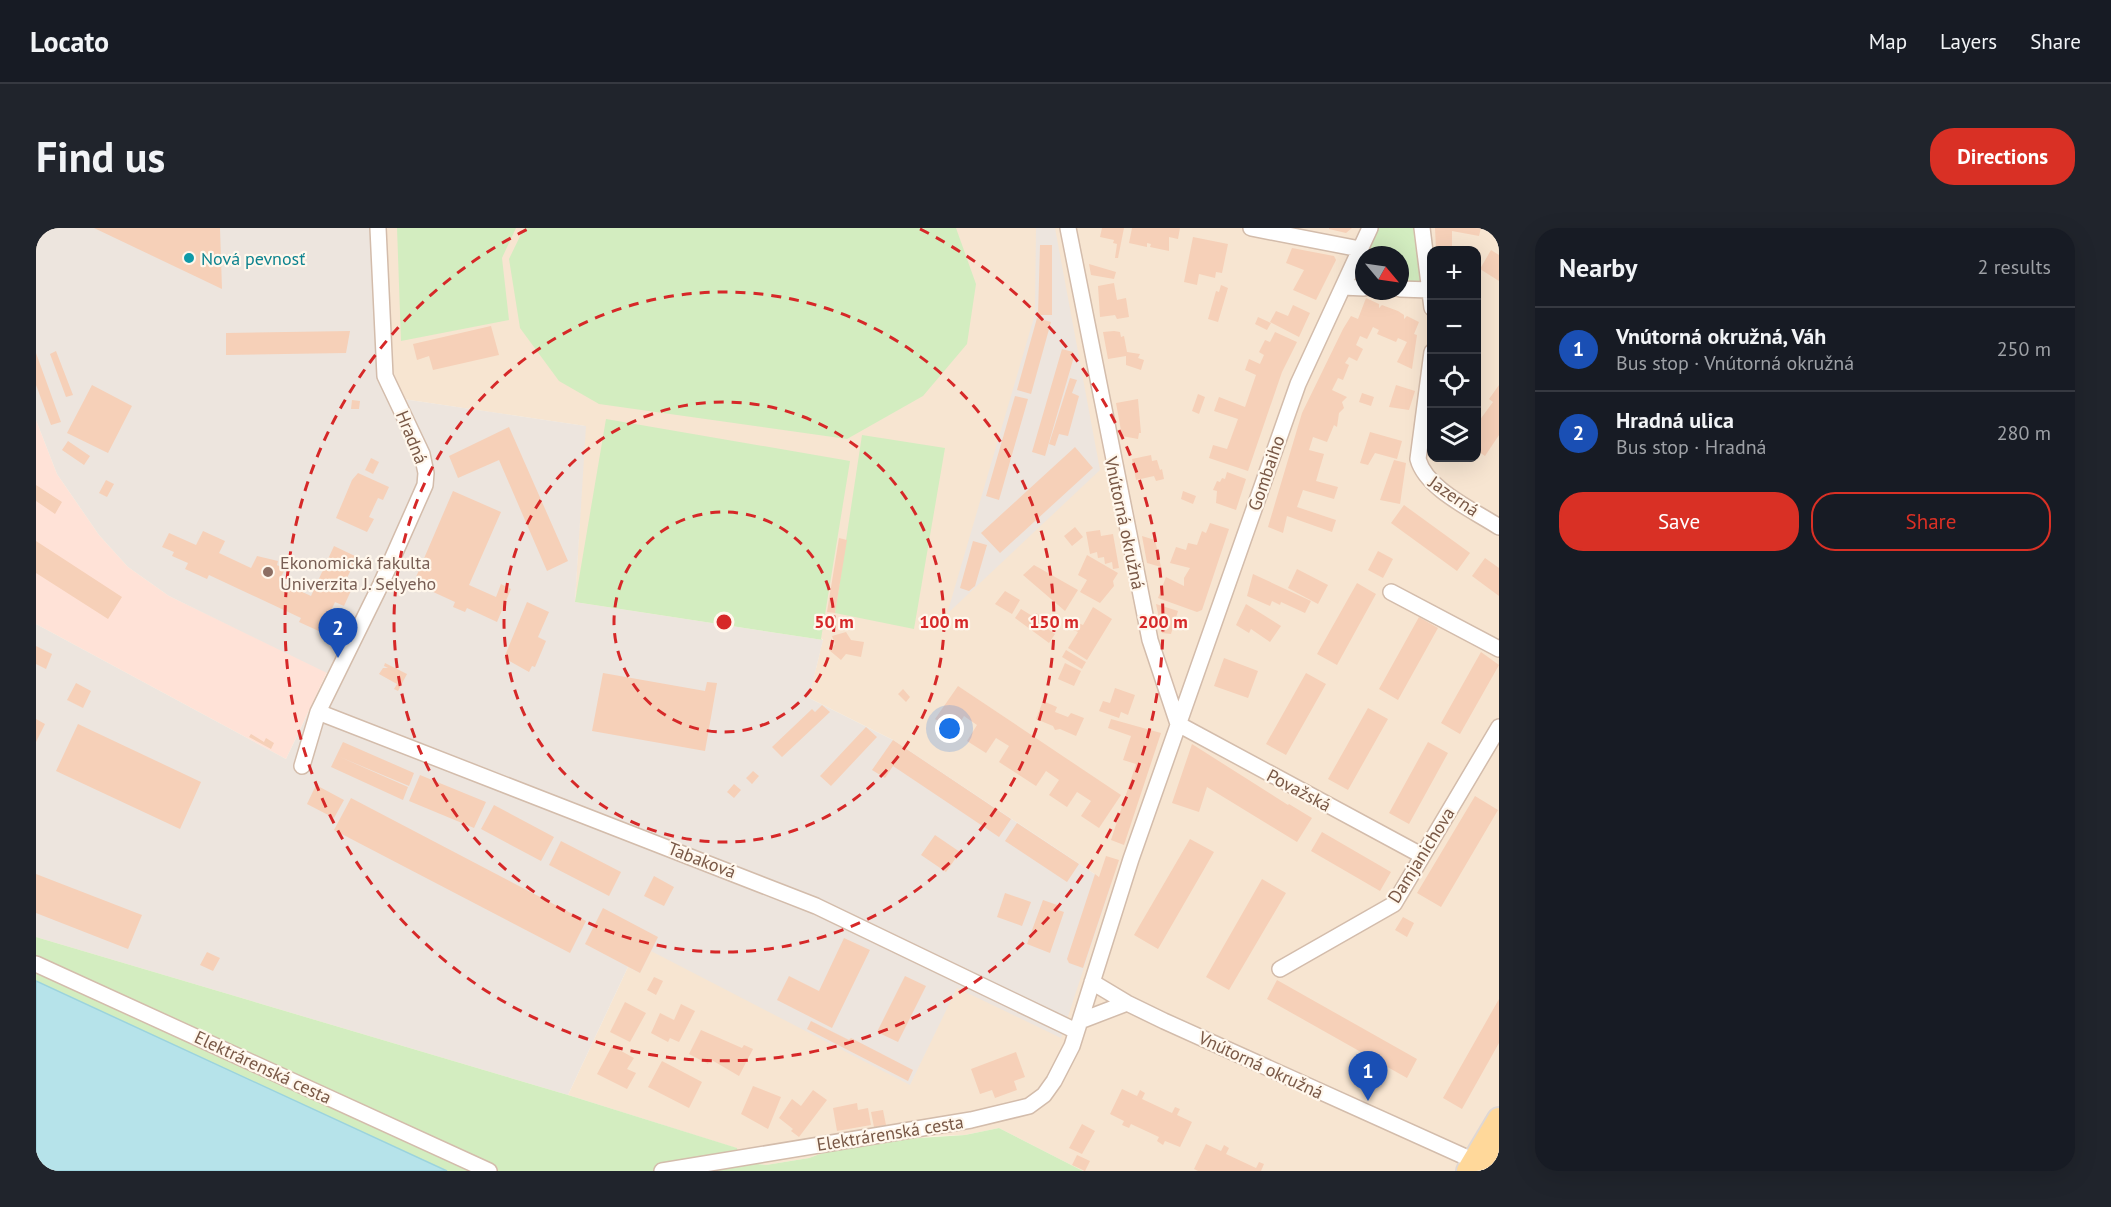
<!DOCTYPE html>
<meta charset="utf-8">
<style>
body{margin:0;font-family:"PT Sans",sans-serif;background:#20242c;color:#f1f3f6}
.controls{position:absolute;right:18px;top:18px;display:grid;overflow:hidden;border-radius:12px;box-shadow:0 6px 24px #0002}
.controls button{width:54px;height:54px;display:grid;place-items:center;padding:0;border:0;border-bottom:2px solid #363941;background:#171b24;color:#f1f3f6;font:30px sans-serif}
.compass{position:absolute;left:1319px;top:18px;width:54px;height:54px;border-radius:50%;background:#171b24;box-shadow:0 6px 24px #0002;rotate:119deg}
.you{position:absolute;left:914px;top:501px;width:21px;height:21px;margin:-15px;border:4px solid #fff;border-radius:50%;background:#1a73e8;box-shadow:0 0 0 9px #1a73e833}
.badge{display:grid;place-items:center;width:39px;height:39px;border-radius:50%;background:#d93025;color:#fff;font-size:20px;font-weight:700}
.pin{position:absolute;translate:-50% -50px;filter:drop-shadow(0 2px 3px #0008)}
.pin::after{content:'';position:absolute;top:32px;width:21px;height:18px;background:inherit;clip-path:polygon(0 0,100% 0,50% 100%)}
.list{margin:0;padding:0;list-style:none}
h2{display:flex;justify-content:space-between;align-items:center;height:78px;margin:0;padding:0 24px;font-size:26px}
h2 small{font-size:20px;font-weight:400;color:#9ea1a6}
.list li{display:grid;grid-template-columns:39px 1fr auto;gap:18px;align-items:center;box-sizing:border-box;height:84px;padding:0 24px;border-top:2px solid #363941}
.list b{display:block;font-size:22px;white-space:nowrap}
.list p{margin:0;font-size:20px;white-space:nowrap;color:#9ea1a6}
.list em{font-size:20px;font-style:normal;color:#9ea1a6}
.actions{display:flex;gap:12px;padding:18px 24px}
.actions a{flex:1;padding:14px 0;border:2px solid #d93025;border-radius:24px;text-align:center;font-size:21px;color:#d93025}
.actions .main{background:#d93025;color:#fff}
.icon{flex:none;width:33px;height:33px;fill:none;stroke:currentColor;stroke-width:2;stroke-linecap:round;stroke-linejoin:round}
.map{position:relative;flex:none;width:1463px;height:943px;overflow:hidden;border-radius:24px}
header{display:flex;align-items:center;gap:36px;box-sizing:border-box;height:84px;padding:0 30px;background:#171b24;border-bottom:2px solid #363941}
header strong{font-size:28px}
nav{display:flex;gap:33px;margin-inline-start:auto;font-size:21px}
.intro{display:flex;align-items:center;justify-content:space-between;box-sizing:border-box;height:144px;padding:0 36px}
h1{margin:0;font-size:42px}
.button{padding:15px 27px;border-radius:24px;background:#d93025;color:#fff;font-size:21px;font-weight:700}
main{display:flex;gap:36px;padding:0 36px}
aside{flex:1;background:#171b24;border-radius:24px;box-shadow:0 6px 24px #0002}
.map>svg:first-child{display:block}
</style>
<header>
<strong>Locato</strong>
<nav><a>Map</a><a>Layers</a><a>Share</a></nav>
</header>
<div class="intro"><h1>Find us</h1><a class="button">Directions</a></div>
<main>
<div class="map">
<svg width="1463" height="943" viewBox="0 0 1463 943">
<rect width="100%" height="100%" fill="#fef4e3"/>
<path fill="#f7e5d1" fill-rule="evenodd" d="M 342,0 L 1463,0 L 1463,943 L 1047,943 L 963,900 L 929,907 L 897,908 L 792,923 L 773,930 L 730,937 L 714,935 L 703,937 L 700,920 L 532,867 L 592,739 L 615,722 L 874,856 L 920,760 L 1075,657 L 857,512 L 773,470 L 787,411 L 539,374 L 549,198 L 360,170 L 349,148 ZM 1396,22 L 1440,22 L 1440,230 L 1396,230 ZM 1328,27 L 1364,27 L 1364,63 L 1328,63 Z"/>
<path fill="#ffe2d7" d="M 0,192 L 21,246 L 63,307 L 92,339 L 133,368 L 291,444 L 250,531 L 0,396 Z"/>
<path fill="#ede5de" d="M 0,0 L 342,0 L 349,148 L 360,170 L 550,198 L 539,374 L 787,412 L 773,470 L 857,512 L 1075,657 L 1025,810 L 921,760 L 874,857 L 615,723 L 604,745 L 592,739 L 532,867 L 0,709 L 0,396 L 250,531 L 291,445 L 133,368 L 92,339 L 63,307 L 21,246 L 0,192 Z
M 1000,0 L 1019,0 L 1064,242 L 911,386 L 999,86 Z"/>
<path fill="#d3edc0" d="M 361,0 L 480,0 L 466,30 L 473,92 L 365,113 Z
M 488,0 L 920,0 L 940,56 L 931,116 L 887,168 L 811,211 L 563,176 L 523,153 L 484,100 L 473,31 Z
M 1341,0 L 1380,0 L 1387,54 L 1364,54 L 1364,27 L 1328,27 Z
M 570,191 L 814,233 L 785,411 L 787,412 L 539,374 Z
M 826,207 L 909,220 L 878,401 L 799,385 Z
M 0,709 L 532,867 L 701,920 L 703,937 L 714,935 L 730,937 L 773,930 L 792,923 L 868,911 L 929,907 L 963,900 L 1047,943 L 411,943 L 0,753 Z"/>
<path fill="#b6e3ea" stroke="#9bd3dd" stroke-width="1.5" d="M 0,753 L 411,943 L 0,943 Z"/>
<path fill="#f6d0b8" d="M 58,0 L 184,0 L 186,61 Z
M 1066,0 L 1088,0 L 1082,30 L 1079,30 L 1081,16 L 1077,15 L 1078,12 L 1064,9 Z
M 1096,0 L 1144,0 L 1142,11 L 1133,9 L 1133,23 L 1114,19 L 1115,16 L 1111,15 L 1111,19 L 1093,15 Z
M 1316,0 L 1310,5 L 1293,1 L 1293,0 Z
M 1399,0 L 1445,0 L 1443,8 L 1416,3 L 1416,22 L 1400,22 Z
M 1157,9 L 1192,16 L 1186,45 L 1180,44 L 1179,50 L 1163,46 L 1161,57 L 1148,54 Z
M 1004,17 L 1016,17 L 1016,87 L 1002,87 Z
M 1256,20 L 1298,28 L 1300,32 L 1280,72 L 1257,62 L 1268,42 L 1250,35 Z
M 1455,22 L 1463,27 L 1463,53 L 1444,41 Z
M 1053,36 L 1080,44 L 1078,51 L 1055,47 Z
M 1078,55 L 1081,72 L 1090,70 L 1093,89 L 1081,91 L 1079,87 L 1064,89 L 1062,58 Z
M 1185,57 L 1192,60 L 1182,94 L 1172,91 L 1180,63 L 1183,64 Z
M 1330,70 L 1343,76 L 1343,80 L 1346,77 L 1362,83 L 1368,87 L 1368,91 L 1371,88 L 1383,94 L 1378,106 L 1381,107 L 1376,141 L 1361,134 L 1371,114 L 1362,110 L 1360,114 L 1341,106 L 1343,102 L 1337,99 L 1331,111 L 1324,108 L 1320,117 L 1327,121 L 1321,133 L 1313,129 L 1309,135 L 1313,137 L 1307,152 L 1302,150 L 1296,162 L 1311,169 L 1306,174 L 1308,180 L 1303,185 L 1301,199 L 1298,197 L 1291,214 L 1277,209 L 1273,222 L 1288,226 L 1280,253 L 1302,259 L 1298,271 L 1267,262 L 1261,279 L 1300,292 L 1296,304 L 1251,288 L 1247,305 L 1232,299 L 1266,185 L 1307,101 L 1315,88 L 1322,91 Z
M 1257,77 L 1274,85 L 1263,109 L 1234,94 L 1240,83 L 1252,88 Z
M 1222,89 L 1235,95 L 1231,102 L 1219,96 Z
M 1001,90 L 1015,94 L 995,166 L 981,162 Z
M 455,98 L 463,127 L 397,142 L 393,128 L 381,132 L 377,116 Z
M 314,103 L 310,125 L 190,127 L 190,105 Z
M 1078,103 L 1084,104 L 1085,109 L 1088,108 L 1091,124 L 1104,126 L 1102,130 L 1108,132 L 1105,142 L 1090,137 L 1090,128 L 1072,131 L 1067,104 Z
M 1239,104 L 1261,114 L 1246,144 L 1212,243 L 1173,230 L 1177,217 L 1191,221 L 1202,191 L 1178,183 L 1183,169 L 1209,179 L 1220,147 L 1209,142 L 1213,131 L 1224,136 L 1228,127 L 1223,124 L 1229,112 L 1234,114 Z
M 1026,121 L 1037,124 L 1037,132 L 1009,228 L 996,224 Z
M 20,123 L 37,167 L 30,169 L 14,126 Z
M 0,125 L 25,194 L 15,197 L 0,157 Z
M 1034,150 L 1041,152 L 1036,165 L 1043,168 L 1032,208 L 1023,206 L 1019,218 L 1013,216 Z
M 56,157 L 96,178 L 72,225 L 31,205 Z
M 1360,157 L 1379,163 L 1373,182 L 1353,179 Z
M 1463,157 L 1463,207 L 1449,228 L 1440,222 L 1440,197 L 1457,174 L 1453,171 Z
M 1326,165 L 1338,169 L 1335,178 L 1323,174 Z
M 1162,166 L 1169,169 L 1163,186 L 1156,183 Z
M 979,168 L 992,171 L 963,272 L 950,268 Z
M 1102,171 L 1105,205 L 1103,205 L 1102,211 L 1086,208 L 1080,175 Z
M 316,172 L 324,173 L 323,181 L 315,181 Z
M 473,199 L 532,333 L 511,343 L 463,232 L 422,250 L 413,228 Z
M 1334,204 L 1366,213 L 1361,231 L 1339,225 L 1332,237 L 1324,235 Z
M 32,213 L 54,228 L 48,237 L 26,222 Z
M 1039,219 L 1057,240 L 964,325 L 945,305 Z
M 1115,227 L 1116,233 L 1121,232 L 1124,242 L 1126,241 L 1128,251 L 1120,253 L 1118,248 L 1100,252 L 1096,231 Z
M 335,230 L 343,234 L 337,246 L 329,242 Z
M 1358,232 L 1370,235 L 1364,276 L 1344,272 Z
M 1191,244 L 1210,251 L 1200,282 L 1180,275 L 1181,263 L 1177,262 L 1181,253 L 1184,254 L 1186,250 L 1189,251 Z
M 322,245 L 353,259 L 347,272 L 342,270 L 333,289 L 338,291 L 331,304 L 300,290 L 316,252 Z
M 70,252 L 78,256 L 71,269 L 63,265 Z
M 0,257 L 26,274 L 19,286 L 0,273 Z
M 417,263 L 465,284 L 433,357 L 460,369 L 465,356 L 475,361 L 461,394 L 431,380 L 429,384 L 417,379 L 419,374 L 382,357 L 385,352 L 380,349 Z
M 1147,263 L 1160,268 L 1157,276 L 1145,271 Z
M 1368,277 L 1434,325 L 1421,343 L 1355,295 Z
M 1174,295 L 1193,301 L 1166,382 L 1161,384 L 1122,370 L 1130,349 L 1148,358 L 1148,350 L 1154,340 L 1134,335 L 1140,319 L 1150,322 L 1152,315 L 1161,317 L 1166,303 L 1170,305 Z
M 1039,299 L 1047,309 L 1036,318 L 1028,308 Z
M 1064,302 L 1065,308 L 1077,306 L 1083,340 L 1077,341 L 1076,334 L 1069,336 L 1068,329 L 1062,330 L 1061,324 L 1054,326 L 1050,304 Z
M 167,303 L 189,313 L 183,325 L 215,340 L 221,328 L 242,333 L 241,337 L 249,341 L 243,353 L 275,368 L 298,318 L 321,329 L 310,352 L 318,356 L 308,378 L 299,374 L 285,404 L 263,394 L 265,390 L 205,362 L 173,347 L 171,351 L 149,341 L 152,335 L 136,328 L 138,324 L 126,319 L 133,305 L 160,317 Z
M 1106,308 L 1119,312 L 1125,339 L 1111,335 Z
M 803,310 L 811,312 L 799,385 L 791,384 Z
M 0,313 L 86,369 L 72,391 L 0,345 Z
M 937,313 L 951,317 L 939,358 L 933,363 L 924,360 Z
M 1342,323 L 1357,331 L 1347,350 L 1332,342 Z
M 1051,327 L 1082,345 L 1077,353 L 1078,358 L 1064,375 L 1044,364 L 1051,352 L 1042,347 Z
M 1449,330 L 1463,340 L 1463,368 L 1436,348 Z
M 998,337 L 1042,362 L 1029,383 L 987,347 Z
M 1261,341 L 1292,357 L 1282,376 L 1252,360 Z
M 1217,346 L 1275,373 L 1269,385 L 1245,374 L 1244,377 L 1236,373 L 1234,378 L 1211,368 Z
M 1321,355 L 1340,366 L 1301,437 L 1281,426 Z
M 969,363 L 984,372 L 976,386 L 959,376 Z
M 491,374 L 513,384 L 502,409 L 510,413 L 499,439 L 496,438 L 493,444 L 468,430 Z
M 1120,376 L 1142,383 L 1135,406 L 1126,405 Z
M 1210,376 L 1245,398 L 1234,414 L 1215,401 L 1213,405 L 1200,397 Z
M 1057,379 L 1076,391 L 1051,432 L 1032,420 L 1042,404 L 1036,401 L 1040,394 L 1047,397 Z
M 985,381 L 998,389 L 1000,385 L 1016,395 L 1012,401 L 1019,406 L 1013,415 L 979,390 Z
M 1383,389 L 1402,400 L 1362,472 L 1343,461 Z
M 810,404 L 815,412 L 828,414 L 825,429 L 810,426 L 805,432 L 793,422 L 799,416 L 796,408 Z
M 0,418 L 16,426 L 10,441 L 0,436 Z
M 1030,422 L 1050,434 L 1046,441 L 1026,429 Z
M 1445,424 L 1463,437 L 1424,506 L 1405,495 Z
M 1188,430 L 1222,443 L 1212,470 L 1178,458 Z
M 349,435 L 371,446 L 362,463 L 358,461 L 361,456 L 343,446 L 347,440 L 352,440 L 348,438 Z
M 1029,435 L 1045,443 L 1038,458 L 1022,451 Z
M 567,445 L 669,463 L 671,454 L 681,455 L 669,523 L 556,503 Z
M 1270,445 L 1290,456 L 1250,527 L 1230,516 Z
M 40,455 L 55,463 L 47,480 L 31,472 Z
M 922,458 L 1085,567 L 1063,600 L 1045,588 L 1055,573 L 1041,564 L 1031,579 L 1013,567 L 1023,552 L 1010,543 L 1000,558 L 963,534 L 973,518 L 960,510 L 950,525 L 931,513 L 941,497 L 928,488 L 918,504 L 899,491 Z
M 1079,460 L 1099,467 L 1092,487 L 1085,484 L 1083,490 L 1063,483 L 1067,473 L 1074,475 Z
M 867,461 L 874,469 L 870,474 L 862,466 Z
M 1007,473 L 1021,479 L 1019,484 L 1032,489 L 1035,485 L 1048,490 L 1040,508 L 1024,501 L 1019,502 L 1017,498 L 1000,491 Z
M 786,477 L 794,484 L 746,529 L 736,519 L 776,481 L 779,484 Z
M 1332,480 L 1352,491 L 1312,562 L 1292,551 Z
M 0,491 L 9,496 L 0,514 Z
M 1075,491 L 1125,505 L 1088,617 L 1075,612 L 1100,536 L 1087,532 L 1095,508 L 1072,500 Z
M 42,496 L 165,554 L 144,601 L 20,543 Z
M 830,499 L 841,509 L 795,558 L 784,548 Z
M 215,506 L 228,514 L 230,510 L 238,515 L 235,521 L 213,509 Z
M 857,512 L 975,591 L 963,609 L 857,538 L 849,550 L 836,542 Z
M 307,514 L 378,545 L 373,558 L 304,529 L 372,559 L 367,572 L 295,539 Z
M 1392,514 L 1412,525 L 1373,596 L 1353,585 Z
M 1156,516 L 1252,577 L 1253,576 L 1276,590 L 1261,614 L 1171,559 L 1163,584 L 1136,575 Z
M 717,543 L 723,548 L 716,556 L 710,550 Z
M 384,547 L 450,574 L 438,600 L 373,573 Z
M 698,556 L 705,562 L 698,570 L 691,564 Z
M 280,557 L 308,572 L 298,590 L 271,576 Z
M 1439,568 L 1462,582 L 1405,679 L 1381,665 Z
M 315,570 L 550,693 L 534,725 L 298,602 Z
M 458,577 L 518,609 L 505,633 L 445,601 Z
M 981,595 L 1043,636 L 1031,654 L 969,613 Z
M 1286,604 L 1355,644 L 1344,663 L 1275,623 Z
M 899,607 L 924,624 L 910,644 L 885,627 Z
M 1154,611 L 1178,624 L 1122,721 L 1098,707 Z
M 525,613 L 585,644 L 573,668 L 513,637 Z
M 1070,628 L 1083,632 L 1047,740 L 1033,735 L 1031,731 L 1059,646 L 1063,649 Z
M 0,646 L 106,687 L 92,721 L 0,685 Z
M 618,648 L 638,659 L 628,678 L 608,668 Z
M 1226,651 L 1250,665 L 1193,762 L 1170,749 Z
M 969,665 L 995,674 L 986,698 L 961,689 Z
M 1007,672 L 1024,678 L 1022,682 L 1028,684 L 1014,725 L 991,716 Z
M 567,680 L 622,709 L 604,745 L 549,716 Z
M 1367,689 L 1378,695 L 1371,709 L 1359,702 Z
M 808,710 L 834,722 L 796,800 L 741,772 L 753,748 L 783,763 Z
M 171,724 L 184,730 L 177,743 L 164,737 Z
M 869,748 L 890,758 L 862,814 L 841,804 Z
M 618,749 L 627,753 L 620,767 L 611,762 Z
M 1241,752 L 1381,831 L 1371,850 L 1231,771 Z
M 1463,771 L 1463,815 L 1426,881 L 1407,870 Z
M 589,774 L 610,785 L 594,814 L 574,804 Z
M 645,776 L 659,783 L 643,814 L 634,810 L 632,814 L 615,805 L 624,785 L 638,792 Z
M 775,793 L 813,812 L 815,810 L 877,842 L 872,853 L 771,801 Z
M 665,802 L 706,820 L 708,817 L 717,821 L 703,848 L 674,831 L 672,836 L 653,826 Z
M 576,818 L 598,830 L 591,841 L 600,845 L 591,861 L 561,846 Z
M 980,824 L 989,849 L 978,853 L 981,862 L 959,870 L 956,862 L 944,866 L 935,841 Z
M 626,833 L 666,854 L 653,880 L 612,859 Z
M 717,858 L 745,869 L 732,901 L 705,886 Z
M 1086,861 L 1101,868 L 1104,862 L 1109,865 L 1106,871 L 1136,885 L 1139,879 L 1144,881 L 1141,887 L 1156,894 L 1144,919 L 1129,913 L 1127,917 L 1121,913 L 1123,909 L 1095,896 L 1093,900 L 1086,897 L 1088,893 L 1074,886 Z
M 777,862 L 791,872 L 763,909 L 755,903 L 757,901 L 743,890 L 756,871 L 765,878 Z
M 821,875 L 822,882 L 832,880 L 835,897 L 801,903 L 797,880 Z
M 847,882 L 850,897 L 838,899 L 835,884 Z
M 1046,896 L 1059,903 L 1046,926 L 1033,920 Z
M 1170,916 L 1185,923 L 1188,917 L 1193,920 L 1190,926 L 1220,940 L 1223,934 L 1228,936 L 1225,943 L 1162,943 L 1158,941 Z
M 1041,927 L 1054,933 L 1049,943 L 1036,937 Z"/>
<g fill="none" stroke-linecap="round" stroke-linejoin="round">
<defs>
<path id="street" d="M 1032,0 L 1114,412 L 1142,496
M 1215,0 L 1324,21
M 1386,0 L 1396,80
M 1307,59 L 1328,60
M 1364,61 L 1393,62
M 1396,124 L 1382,231 C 1390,261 1437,282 1463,299
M 1355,364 L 1463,421
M 282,484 L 780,678 L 1040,803
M 1142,496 L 1385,627
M 266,538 L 282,484 L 345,356 L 389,257 L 390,245 L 386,226 L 349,148 L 342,0
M 0,736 L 453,943
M 1244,741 L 1358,676 L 1463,499
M 1056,754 L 1091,775 L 1128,793 L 1445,936
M 1044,793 L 1091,775
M 626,943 L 935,892 L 993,878 L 1008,867 L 1018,853 L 1036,818 L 1095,631 L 1262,156 L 1334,0"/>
<path id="primary" d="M 1432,943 L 1463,891
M 1450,943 L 1463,923"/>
</defs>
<use href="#street" stroke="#d3bcab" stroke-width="18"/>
<use href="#primary" stroke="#dfd7d3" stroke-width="26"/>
<use href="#street" stroke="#fff" stroke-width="15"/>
<use href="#primary" stroke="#ffd89a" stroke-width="22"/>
</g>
<g fill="none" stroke="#d62828" stroke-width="3" stroke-dasharray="10 8">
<circle cx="688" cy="394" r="110"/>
<circle cx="688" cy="394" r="220"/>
<circle cx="688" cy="394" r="330"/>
<path d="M884 1A439 439 0 1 1 492 1"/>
</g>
<circle fill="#0f9aa8" stroke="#fff7ec" stroke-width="2" cx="153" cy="30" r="6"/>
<circle fill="#8d6e63" stroke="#fff7ec" stroke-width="2" cx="232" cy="344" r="6"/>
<g text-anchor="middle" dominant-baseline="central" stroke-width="4.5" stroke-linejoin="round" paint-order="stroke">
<g font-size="18" fill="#0d838f" stroke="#fff7ec" text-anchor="start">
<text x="165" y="30">Nová pevnosť</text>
</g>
<g font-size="18" fill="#795846" stroke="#fff7ec">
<text transform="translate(376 209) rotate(68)">Hradná</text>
<text transform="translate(1230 245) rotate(-71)">Gombaiho</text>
<text transform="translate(1418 268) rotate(35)">Jazerná</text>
<text transform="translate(1089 295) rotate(78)">Vnútorná okružná</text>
<text transform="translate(1263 562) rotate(28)">Považská</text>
<text transform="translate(1385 627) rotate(-58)">Damjanichova</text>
<text transform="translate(666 632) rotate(21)">Tabaková</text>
<text transform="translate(1225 837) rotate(25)">Vnútorná okružná</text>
<text transform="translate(227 839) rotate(25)">Elektrárenská cesta</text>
<text transform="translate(854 905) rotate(-9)">Elektrárenská cesta</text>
</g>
<g font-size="18" fill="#785e54" stroke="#fff7ec" text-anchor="start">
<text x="244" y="334">Ekonomická fakulta<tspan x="244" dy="21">Univerzita J. Selyeho</tspan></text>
</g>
</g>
<circle cx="688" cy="394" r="9" fill="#d62828" stroke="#fff7ec" stroke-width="3"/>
<g font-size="18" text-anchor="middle" font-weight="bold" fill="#d62828" stroke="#fff7ec" stroke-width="4.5" stroke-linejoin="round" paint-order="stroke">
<text x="798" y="400">50 m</text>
<text x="908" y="400">100 m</text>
<text x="1018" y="400">150 m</text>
<text x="1127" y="400">200 m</text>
</g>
</svg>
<div class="controls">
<button>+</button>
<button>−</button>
<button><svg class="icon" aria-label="locate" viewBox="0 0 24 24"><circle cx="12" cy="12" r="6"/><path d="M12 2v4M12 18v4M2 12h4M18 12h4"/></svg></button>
<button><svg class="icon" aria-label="layers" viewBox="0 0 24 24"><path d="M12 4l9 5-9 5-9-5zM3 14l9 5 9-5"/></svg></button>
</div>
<svg class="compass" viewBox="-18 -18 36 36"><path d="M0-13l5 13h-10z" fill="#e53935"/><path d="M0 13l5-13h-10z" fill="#9ea1a6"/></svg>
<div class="you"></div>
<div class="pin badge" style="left:1332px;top:873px;background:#1a4fb4">1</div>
<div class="pin badge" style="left:302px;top:430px;background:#1a4fb4">2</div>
</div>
<aside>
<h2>Nearby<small>2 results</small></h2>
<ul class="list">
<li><span class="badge" style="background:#1a4fb4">1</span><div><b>Vnútorná okružná, Váh</b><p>Bus stop · Vnútorná okružná</p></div><em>250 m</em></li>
<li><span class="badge" style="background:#1a4fb4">2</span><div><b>Hradná ulica</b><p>Bus stop · Hradná</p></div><em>280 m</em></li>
</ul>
<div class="actions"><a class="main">Save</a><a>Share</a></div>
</aside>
</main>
